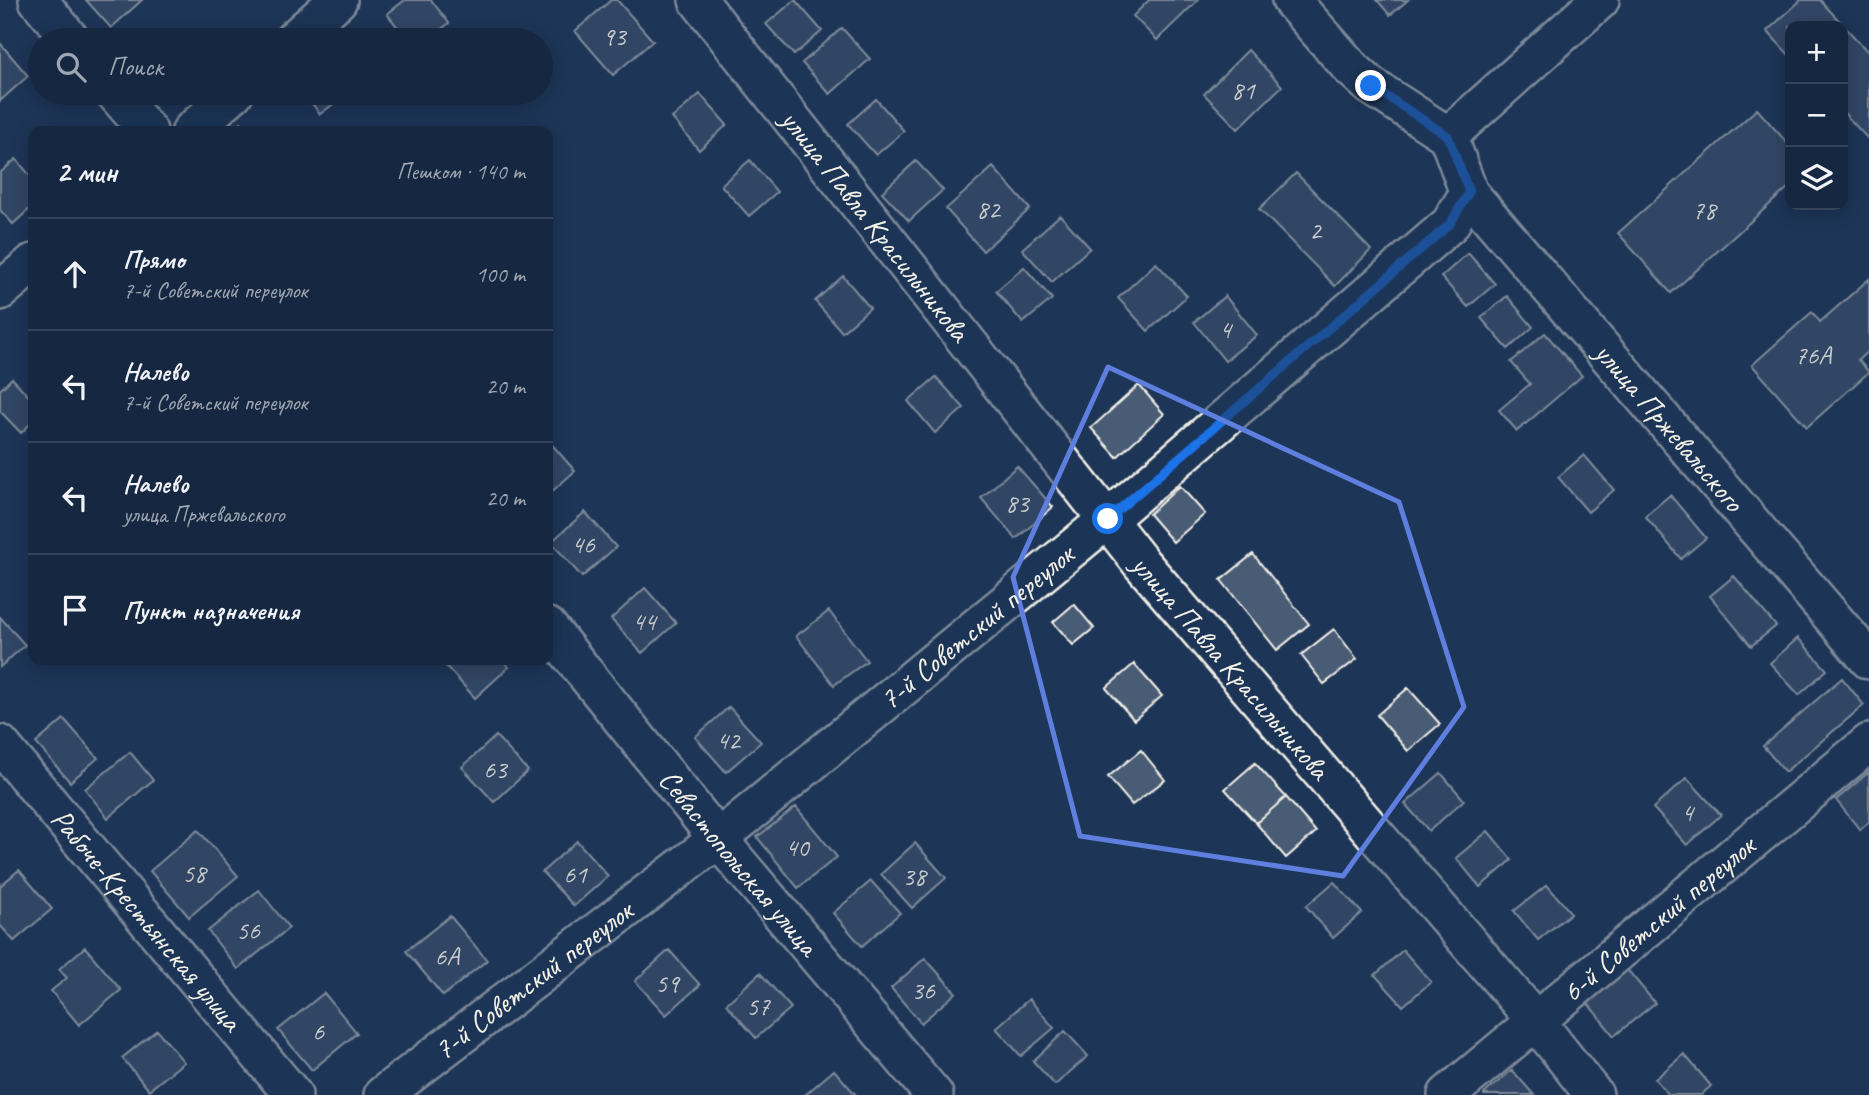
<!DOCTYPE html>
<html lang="ru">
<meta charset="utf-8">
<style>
body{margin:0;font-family:Caveat,sans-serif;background:#23344c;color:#f1f3f6}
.controls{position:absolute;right:21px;top:21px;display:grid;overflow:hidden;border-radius:14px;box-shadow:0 4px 18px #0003}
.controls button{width:63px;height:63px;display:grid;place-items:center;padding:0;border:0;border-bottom:2px solid #35445a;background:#162841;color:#f1f3f6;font:35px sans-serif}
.stop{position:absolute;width:21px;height:21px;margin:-16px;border:5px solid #1a73e8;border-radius:50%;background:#fff}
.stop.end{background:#1a73e8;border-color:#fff;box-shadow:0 2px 7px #0008}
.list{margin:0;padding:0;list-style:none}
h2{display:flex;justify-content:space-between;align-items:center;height:91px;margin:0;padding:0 28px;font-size:30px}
h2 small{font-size:23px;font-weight:400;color:#9ea6b1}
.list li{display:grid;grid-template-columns:46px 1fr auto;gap:21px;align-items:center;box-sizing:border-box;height:112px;padding:0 28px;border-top:2px solid #35445a}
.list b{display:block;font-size:26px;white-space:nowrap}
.list p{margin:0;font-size:23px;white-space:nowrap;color:#9ea6b1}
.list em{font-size:23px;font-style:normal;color:#9ea6b1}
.icon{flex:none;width:38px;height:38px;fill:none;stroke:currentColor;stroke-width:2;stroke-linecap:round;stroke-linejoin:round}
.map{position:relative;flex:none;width:1869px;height:1095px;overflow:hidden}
.search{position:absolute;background:#162841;box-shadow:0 4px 18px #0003;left:28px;top:28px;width:525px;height:77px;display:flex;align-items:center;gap:18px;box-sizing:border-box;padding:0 24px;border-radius:38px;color:#9ea6b1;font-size:26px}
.panel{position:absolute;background:#162841;box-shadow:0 4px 18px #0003;left:28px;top:126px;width:525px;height:539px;border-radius:14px}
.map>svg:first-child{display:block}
</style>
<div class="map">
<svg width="1869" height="1095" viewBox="0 0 1869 1095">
<rect width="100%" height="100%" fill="#1d3557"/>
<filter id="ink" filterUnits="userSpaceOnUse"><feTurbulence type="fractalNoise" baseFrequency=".0143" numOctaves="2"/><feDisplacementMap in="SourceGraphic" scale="14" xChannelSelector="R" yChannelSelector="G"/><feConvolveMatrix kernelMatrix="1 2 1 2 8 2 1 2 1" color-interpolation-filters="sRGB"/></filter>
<g filter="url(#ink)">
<path fill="#485b74" stroke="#f4f1e8" stroke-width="2" d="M 86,0 L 142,0 L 111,28 Z
M 405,0 L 431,0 L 449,23 L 428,40 L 408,40 L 387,14 Z
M 611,0 L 617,0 L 653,41 L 613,75 L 575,31 Z
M 795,0 L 822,31 L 794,55 L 766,24 Z
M 1149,0 L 1198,0 L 1157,40 L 1133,16 Z
M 1377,0 L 1408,0 L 1390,15 Z
M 1801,0 L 1820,0 L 1869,53 L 1869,140 L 1843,112 L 1843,26 L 1790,26 L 1790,56 L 1767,31 Z
M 842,28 L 870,59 L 830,94 L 802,63 Z
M 0,43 L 28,76 L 0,101 Z
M 1248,50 L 1282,86 L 1238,129 L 1204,94 Z
M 304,93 L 348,93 L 320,114 Z
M 700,94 L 727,125 L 699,150 L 672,118 Z
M 876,99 L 904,131 L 876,155 L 848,124 Z
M 1757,109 L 1790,146 L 1790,186 L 1671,293 L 1618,233 Z
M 241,122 L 250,131 L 230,131 Z
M 16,159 L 33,179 L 33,206 L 13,224 L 0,210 L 0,173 Z
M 750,160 L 777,192 L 749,216 L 721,185 Z
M 916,161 L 943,190 L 909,221 L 882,192 Z
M 993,167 L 1030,209 L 983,251 L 946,209 Z
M 1296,173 L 1371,250 L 1335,286 L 1259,209 Z
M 1060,215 L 1090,248 L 1052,282 L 1022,249 Z
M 1468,253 L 1495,284 L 1468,307 L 1441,277 Z
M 1156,263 L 1187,296 L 1148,331 L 1118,298 Z
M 1024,267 L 1052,299 L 1023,323 L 996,291 Z
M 843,276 L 870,308 L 842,332 L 815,301 Z
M 1869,279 L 1869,350 L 1858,360 L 1869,372 L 1807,427 L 1752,365 L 1812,312 L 1820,322 Z
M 1225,296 L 1257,335 L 1225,361 L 1194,322 Z
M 1507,296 L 1533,327 L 1508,349 L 1481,318 Z
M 1545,333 L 1582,376 L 1517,431 L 1499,410 L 1530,384 L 1511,362 Z
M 936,377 L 964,408 L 935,433 L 908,401 Z
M 12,378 L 33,401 L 33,421 L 21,433 L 0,411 L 0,390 Z
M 1139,385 L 1164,414 L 1117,457 L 1091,428 Z
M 548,440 L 575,471 L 548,495 Z
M 1584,455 L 1614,490 L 1588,512 L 1558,477 Z
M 1017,466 L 1053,507 L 1016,539 L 981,498 Z
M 1180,486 L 1205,514 L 1173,542 L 1149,514 Z
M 1670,495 L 1706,538 L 1681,559 L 1645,516 Z
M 585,512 L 616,547 L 582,577 L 551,542 Z
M 1253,554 L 1309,624 L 1277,650 L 1221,580 Z
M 1734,576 L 1776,626 L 1751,646 L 1710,596 Z
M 645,588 L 676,623 L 642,653 L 611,619 Z
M 1074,604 L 1094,628 L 1073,645 L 1053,622 Z
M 829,611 L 867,661 L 834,685 L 796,636 Z
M 0,617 L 25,645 L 0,667 Z
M 1334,629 L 1357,659 L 1324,684 L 1301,655 Z
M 1798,638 L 1827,670 L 1799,695 L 1770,663 Z
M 447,660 L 502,660 L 509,667 L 475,698 L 443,663 Z
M 1134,664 L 1162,696 L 1134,720 L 1106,688 Z
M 1842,678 L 1864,705 L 1785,772 L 1763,746 Z
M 1408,688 L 1440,724 L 1408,751 L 1377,715 Z
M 729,707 L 761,742 L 726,772 L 695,737 Z
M 64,719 L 98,758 L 70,782 L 36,743 Z
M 496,736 L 528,771 L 494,802 L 462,767 Z
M 1141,750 L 1165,780 L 1132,805 L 1108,777 Z
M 130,752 L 153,780 L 108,818 L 85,789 Z
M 1255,763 L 1286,797 L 1256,823 L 1225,789 Z
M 1869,772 L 1869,822 L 1860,830 L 1836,800 Z
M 1441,773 L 1464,800 L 1429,831 L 1405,804 Z
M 1687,778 L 1721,815 L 1687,845 L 1653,808 Z
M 1286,797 L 1316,832 L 1286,858 L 1256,823 Z
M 796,807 L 837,857 L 798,888 L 757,837 Z
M 198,830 L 238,876 L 189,917 L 150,871 Z
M 1488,831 L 1512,860 L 1480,887 L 1456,858 Z
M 577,841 L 608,876 L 574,906 L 542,872 Z
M 915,843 L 946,878 L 912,908 L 881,874 Z
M 19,870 L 52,909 L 14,941 L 0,925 L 0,886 Z
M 871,881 L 900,913 L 862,946 L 833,913 Z
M 1334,882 L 1362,913 L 1333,938 L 1306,906 Z
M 1547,885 L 1571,913 L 1538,940 L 1514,911 Z
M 259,890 L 289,928 L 238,969 L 208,931 Z
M 450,916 L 487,960 L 443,996 L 406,951 Z
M 85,947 L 121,990 L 79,1025 L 51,991 L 67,978 L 59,969 Z
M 669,950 L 700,985 L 666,1015 L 635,981 Z
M 1403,950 L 1431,982 L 1403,1006 L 1375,975 Z
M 925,958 L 956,993 L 921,1023 L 891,988 Z
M 1626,968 L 1655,1003 L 1614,1036 L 1585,1000 Z
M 760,973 L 791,1008 L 756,1038 L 726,1004 Z
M 324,993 L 357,1033 L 312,1070 L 278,1030 Z
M 1029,999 L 1054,1028 L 1021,1056 L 996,1028 Z
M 157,1030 L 184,1062 L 149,1090 L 122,1058 Z
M 1065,1031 L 1088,1056 L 1055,1085 L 1033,1061 Z
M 1684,1054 L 1711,1086 L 1701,1095 L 1669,1095 L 1655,1079 Z
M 834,1070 L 856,1095 L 805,1095 Z
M 1512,1070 L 1534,1095 L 1484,1095 L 1484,1094 Z"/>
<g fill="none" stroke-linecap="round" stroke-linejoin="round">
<defs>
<g id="minor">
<path d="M 38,0 L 71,40"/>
<path id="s1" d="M 698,0 L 1142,564 L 1536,1021 L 1594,1095"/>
<path d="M 1291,0 L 1351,68 L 1371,86 L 1448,136"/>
<path d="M 293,40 L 338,0"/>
<path d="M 115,93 L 148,131"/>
<path d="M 191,131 L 234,93"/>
<path id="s2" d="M 1469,193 L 1869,660"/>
<path d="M 0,291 L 33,263"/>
<path id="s3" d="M 548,627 L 718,839 L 934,1095"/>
<path id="s4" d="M 0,744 L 293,1095"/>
<path id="s5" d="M 383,1095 L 718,839 L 1108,519 L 1450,224 L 1469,193 L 1448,136 L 1600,0"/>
<path id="s6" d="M 1447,1095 L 1869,743"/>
</g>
</defs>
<use href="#minor" stroke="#f4f1e8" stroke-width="42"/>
<use href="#minor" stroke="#1d3557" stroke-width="37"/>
</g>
</g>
<g fill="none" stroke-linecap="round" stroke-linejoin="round" filter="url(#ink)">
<path stroke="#1a73e8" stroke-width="9" d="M 1108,519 L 1450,224 L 1469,192 L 1448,136 L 1371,86"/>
</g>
<path d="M0 0H1869V1095H0ZM 1108,367 L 1399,502 L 1464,707 L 1343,876 L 1080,836 L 1013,577 Z" fill="#1d3557" fill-opacity=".55" fill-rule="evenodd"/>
<path fill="none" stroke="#5e7fdd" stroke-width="5" stroke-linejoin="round" d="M 1108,367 L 1399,502 L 1464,707 L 1343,876 L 1080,836 L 1013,577 Z"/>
<g text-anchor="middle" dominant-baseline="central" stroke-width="7" stroke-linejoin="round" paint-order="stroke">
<g font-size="26" fill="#c9cccb">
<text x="614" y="36">93</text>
<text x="1243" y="90">81</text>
<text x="988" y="209">82</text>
<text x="1704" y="210">78</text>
<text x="1315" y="230">2</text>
<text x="1225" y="329">4</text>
<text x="1813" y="355">76А</text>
<text x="1017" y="503">83</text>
<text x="583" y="544">46</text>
<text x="644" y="621">44</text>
<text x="728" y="740">42</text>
<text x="495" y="769">63</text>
<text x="1687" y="812">4</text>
<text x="797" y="847">40</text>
<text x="194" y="873">58</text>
<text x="575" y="874">61</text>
<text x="914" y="876">38</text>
<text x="248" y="930">56</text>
<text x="447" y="956">6А</text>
<text x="667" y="983">59</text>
<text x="923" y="990">36</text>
<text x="758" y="1006">57</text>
<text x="318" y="1031">6</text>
</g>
<g font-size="30" fill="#f4f1e8" stroke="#1d3557">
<text stroke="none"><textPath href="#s1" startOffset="287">улица Павла Красильникова</textPath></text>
<text stroke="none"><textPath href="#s2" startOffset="308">улица Пржевальского</textPath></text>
<text stroke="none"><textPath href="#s5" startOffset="756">7-й Советский переулок</textPath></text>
<text stroke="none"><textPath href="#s1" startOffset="854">улица Павла Красильникова</textPath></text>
<text stroke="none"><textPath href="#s3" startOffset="303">Севастопольская улица</textPath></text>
<text stroke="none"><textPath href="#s6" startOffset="275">6-й Советский переулок</textPath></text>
<text stroke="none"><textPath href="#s4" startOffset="229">Рабоче-Крестьянская улица</textPath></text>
<text stroke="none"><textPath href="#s5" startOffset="189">7-й Советский переулок</textPath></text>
</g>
</g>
</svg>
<div class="controls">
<button>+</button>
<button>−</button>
<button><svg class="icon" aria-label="layers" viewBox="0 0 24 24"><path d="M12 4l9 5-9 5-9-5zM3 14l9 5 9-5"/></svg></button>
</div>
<div class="stop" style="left:1108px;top:519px"></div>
<div class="stop end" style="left:1371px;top:86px"></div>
<div class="search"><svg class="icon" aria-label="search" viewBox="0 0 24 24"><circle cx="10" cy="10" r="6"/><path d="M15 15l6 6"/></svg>Поиск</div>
<section class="panel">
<h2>2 мин<small>Пешком · 140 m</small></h2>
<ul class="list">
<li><svg class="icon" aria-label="ahead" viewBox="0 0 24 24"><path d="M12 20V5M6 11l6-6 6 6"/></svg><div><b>Прямо</b><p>7-й Советский переулок</p></div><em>100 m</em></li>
<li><svg class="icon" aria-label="left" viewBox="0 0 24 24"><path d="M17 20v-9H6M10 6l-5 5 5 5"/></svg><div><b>Налево</b><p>7-й Советский переулок</p></div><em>20 m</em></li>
<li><svg class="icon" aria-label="left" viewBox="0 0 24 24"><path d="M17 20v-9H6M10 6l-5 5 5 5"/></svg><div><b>Налево</b><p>улица Пржевальского</p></div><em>20 m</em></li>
<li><svg class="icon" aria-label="arrive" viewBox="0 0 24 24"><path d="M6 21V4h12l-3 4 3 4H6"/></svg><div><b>Пункт назначения</b></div></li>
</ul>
</section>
</div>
